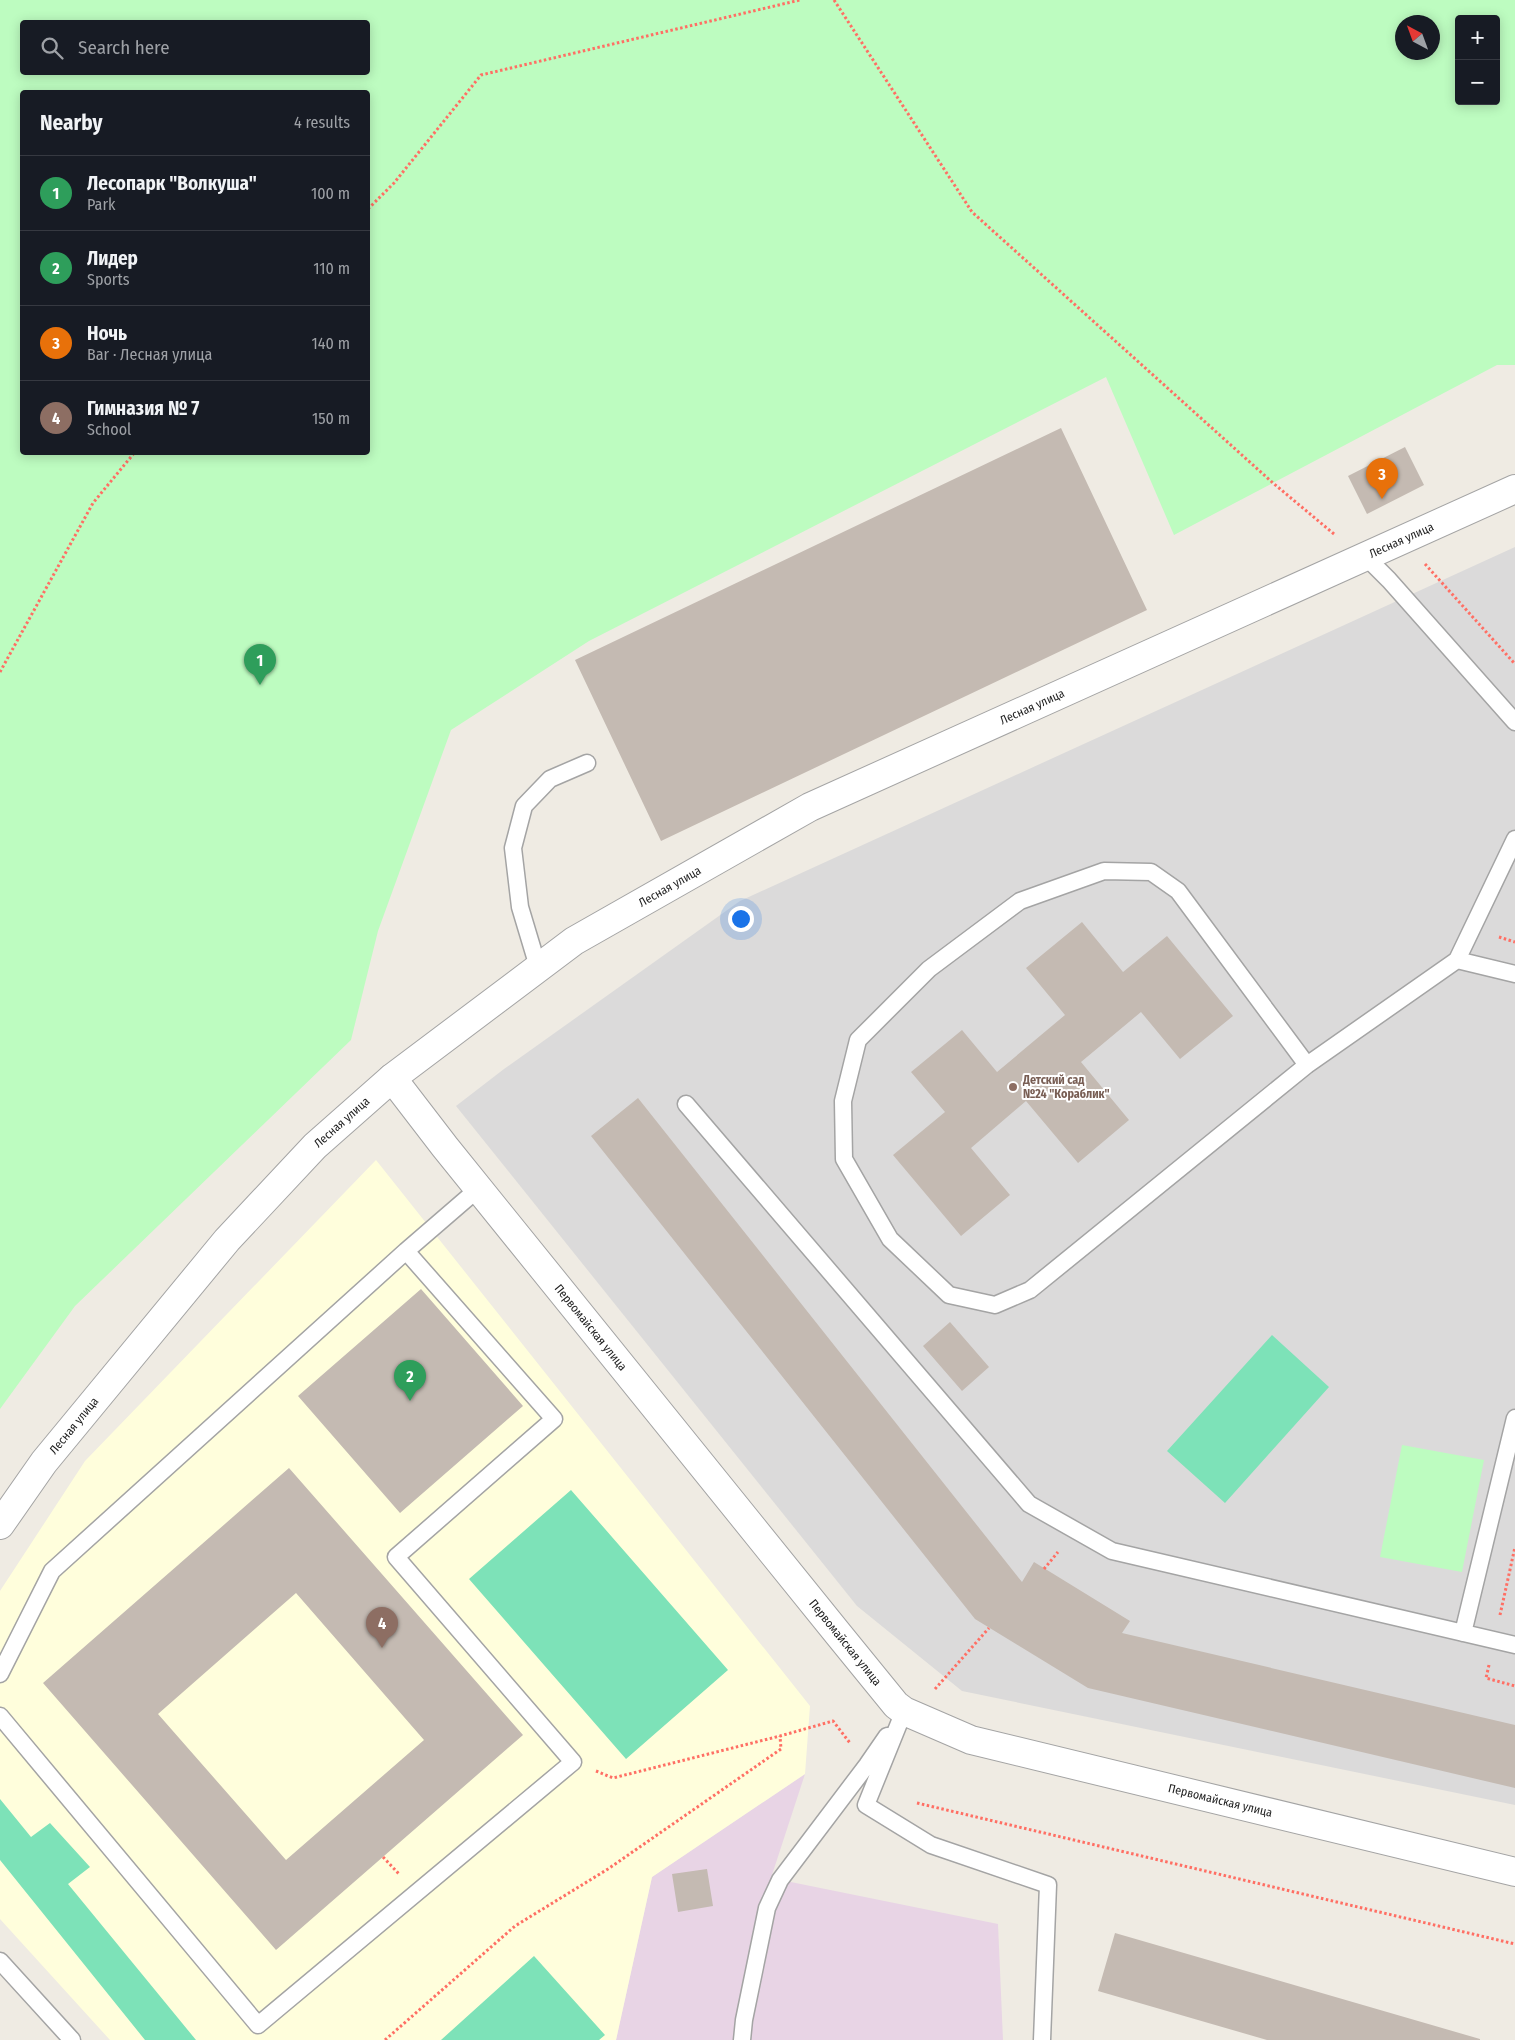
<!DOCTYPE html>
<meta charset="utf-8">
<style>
body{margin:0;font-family:"Fira Sans Condensed",sans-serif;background:#20242c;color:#f1f3f6}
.controls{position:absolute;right:15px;top:15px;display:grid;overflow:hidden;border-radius:5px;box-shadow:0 2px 12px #0003}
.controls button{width:45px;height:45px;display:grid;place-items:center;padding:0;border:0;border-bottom:1px solid #363941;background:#171b24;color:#f1f3f6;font:25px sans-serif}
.compass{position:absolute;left:1395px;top:15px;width:45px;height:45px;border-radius:50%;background:#171b24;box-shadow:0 2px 12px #0003;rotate:319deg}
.you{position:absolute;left:740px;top:918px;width:18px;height:18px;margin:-12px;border:4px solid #fff;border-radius:50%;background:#1a73e8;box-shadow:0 0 0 8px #1a73e833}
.badge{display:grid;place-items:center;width:32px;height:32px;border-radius:50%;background:#d93025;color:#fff;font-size:16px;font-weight:700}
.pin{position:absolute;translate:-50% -41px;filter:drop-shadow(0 1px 2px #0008)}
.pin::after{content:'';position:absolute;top:26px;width:18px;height:15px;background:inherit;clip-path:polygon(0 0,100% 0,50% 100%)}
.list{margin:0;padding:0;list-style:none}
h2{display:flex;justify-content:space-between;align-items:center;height:65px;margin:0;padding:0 20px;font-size:21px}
h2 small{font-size:16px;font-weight:400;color:#9ea1a6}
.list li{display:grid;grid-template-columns:32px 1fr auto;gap:15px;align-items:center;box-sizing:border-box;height:75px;padding:0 20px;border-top:1px solid #363941}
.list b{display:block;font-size:19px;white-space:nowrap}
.list p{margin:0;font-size:16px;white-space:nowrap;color:#9ea1a6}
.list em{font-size:16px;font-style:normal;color:#9ea1a6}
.icon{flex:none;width:28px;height:28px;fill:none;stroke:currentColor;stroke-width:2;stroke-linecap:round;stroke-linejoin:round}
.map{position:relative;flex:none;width:1515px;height:2040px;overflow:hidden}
.search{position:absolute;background:#171b24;box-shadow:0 2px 12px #0003;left:20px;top:20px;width:350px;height:55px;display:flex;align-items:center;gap:12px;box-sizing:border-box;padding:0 18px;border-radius:5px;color:#9ea1a6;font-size:19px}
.panel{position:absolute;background:#171b24;box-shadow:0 2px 12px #0003;left:20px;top:90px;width:350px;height:365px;border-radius:5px}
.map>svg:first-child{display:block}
</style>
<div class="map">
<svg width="1515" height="2040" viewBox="0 0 1515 2040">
<rect width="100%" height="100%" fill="#efebe3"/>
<path fill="#dbdada" d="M 1515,547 L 1515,1805 L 962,1691 L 857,1606 L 456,1106 L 504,1069 L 740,901 Z"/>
<path fill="#e8d4e5" d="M 805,1774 L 771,1878 L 998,1924 L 1003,2040 L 616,2040 L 652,1877 Z"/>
<path fill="#fffedc" d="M 376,1160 L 810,1706 L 805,1774 L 652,1877 L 616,2040 L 110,2040 L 0,1919 L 0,1591 L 85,1461 Z"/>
<path fill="#bdfcc0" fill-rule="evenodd" d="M 0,0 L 1515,0 L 1515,365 L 1497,365 L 1174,535 L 1106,377 L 589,641 L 451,730 L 378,931 L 351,1040 L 75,1306 L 0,1409 ZM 1459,19 L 1496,19 L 1496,101 L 1459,101 ZM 22,22 L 368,22 L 368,72 L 22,72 ZM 1402,22 L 1432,22 L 1432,52 L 1402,52 ZM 22,92 L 368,92 L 368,452 L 22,452 Z
M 1402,1445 L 1484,1460 L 1462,1572 L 1380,1557 Z"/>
<path fill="#7de2b8" d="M 1272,1335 L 1329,1387 L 1225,1503 L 1167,1451 Z
M 571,1490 L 728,1670 L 626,1759 L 469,1579 Z
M 0,1799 L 31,1837 L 50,1823 L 90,1867 L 68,1884 L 196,2040 L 145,2040 L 0,1860 Z
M 534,1956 L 605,2035 L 599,2040 L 441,2040 Z"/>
<path fill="#c4bab2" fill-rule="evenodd" d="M 1061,428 L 1147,610 L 661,841 L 575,660 Z
M 1405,447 L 1424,485 L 1367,514 L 1348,476 Z
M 1082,922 L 1123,972 L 1167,936 L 1233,1016 L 1180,1059 L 1141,1012 L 1081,1062 L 1129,1120 L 1078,1163 L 1026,1101 L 971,1148 L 1010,1195 L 961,1236 L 893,1155 L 945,1112 L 911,1072 L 962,1030 L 997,1072 L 1065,1015 L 1026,968 Z
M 638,1098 L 1022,1582 L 1034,1562 L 1130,1621 L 1122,1633 L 1515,1725 L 1515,1788 L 1088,1688 L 975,1619 L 591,1136 Z
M 421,1289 L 523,1406 L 400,1513 L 298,1396 Z
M 950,1322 L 989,1367 L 962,1391 L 923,1346 Z
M 289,1468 L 523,1735 L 276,1950 L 43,1683 ZM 296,1593 L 424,1740 L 286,1860 L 158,1714 Z
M 707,1869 L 713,1906 L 678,1912 L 672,1874 Z
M 1115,1933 L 1480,2039 L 1480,2040 L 1267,2040 L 1098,1991 Z"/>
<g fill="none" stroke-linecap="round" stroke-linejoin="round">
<defs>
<path id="service" d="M 1365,556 L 1389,580 L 1515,722
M 1515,839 L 1457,960 L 1515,974
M 538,967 L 520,907 L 513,848 L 524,806 L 550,779 L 587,763
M 1307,1065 L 1178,891 L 1151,872 L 1104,871 L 1020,901 L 929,969 L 858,1040 L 843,1101 L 844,1159 L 890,1239 L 949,1295 L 995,1305 L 1030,1290 L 1307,1065 L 1457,960
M 686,1104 L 1029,1504 L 1112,1551 L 1515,1645
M 406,1251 L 479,1188
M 1463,1633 L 1515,1418
M 0,1674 L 52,1571 L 406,1251 L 554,1419 L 396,1557 L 573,1762 L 258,2025 L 0,1716
M 904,1711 L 866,1805 L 931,1845 L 1048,1885 L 1042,2040
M 0,1961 L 72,2040
M 742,2040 L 744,2020 L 767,1908 L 780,1880 L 867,1765 L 887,1736"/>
<g id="tertiary">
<path id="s1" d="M 392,1078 L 445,1147 L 839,1635 L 896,1705 L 904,1711 L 971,1740 L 1515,1872"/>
<path id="s2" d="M 0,1525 L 44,1462 L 227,1240 L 315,1146 L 392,1078 L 574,941 L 810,807 L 1515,489"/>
</g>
</defs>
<use href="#service" stroke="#a4a4a4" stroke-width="19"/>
<use href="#tertiary" stroke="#a4a4a4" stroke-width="30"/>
<path stroke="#ff6f64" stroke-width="3" stroke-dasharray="2.5 2.5" stroke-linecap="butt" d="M 834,0 L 972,212 L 1273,483 L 1334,534
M 368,209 L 394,183 L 481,75 L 800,0
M 1425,564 L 1515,664
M 0,672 L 93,503 L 135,452
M 1499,937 L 1515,942
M 1044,1569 L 1058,1552
M 1500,1615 L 1515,1547
M 1489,1665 L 1486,1678 L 1515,1686
M 935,1689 L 989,1628
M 596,1771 L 613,1778 L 780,1736 L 833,1721 L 850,1743
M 917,1803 L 1515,1944
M 383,1857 L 399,1874
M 385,2040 L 515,1926 L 608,1869 L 781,1749 L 780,1736"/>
<use href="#service" stroke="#fff" stroke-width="16"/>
<use href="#tertiary" stroke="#fff" stroke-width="28"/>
</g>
<circle fill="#8d6e63" stroke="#fff" stroke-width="2" cx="1013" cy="1087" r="5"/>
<g text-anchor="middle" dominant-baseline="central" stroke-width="4" stroke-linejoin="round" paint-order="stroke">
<g font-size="12" fill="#1d1d1d" stroke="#fff">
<text stroke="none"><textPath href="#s2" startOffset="1744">Лесная улица</textPath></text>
<text stroke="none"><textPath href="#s2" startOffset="1339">Лесная улица</textPath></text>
<text stroke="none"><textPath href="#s2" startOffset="934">Лесная улица</textPath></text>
<text stroke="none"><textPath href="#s2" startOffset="529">Лесная улица</textPath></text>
<text stroke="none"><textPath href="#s1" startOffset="319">Первомайская улица</textPath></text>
<text stroke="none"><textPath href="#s2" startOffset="124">Лесная улица</textPath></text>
<text stroke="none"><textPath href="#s1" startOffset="724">Первомайская улица</textPath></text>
<text stroke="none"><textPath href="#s1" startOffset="1144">Первомайская улица</textPath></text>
</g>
<g font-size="12" font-weight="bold" fill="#785e54" stroke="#fff" text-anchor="start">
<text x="1023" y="1080">Детский сад<tspan x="1023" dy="14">№24 "Кораблик"</tspan></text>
</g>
</g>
</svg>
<div class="controls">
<button>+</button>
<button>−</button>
</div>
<svg class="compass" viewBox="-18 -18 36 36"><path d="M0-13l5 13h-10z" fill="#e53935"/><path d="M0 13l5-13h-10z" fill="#9ea1a6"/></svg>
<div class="you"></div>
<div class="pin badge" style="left:260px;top:685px;background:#2e9e5b">1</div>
<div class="pin badge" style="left:410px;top:1401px;background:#2e9e5b">2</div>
<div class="pin badge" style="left:1382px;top:499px;background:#e8710a">3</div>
<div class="pin badge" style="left:382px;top:1648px;background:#8d6e63">4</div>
<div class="search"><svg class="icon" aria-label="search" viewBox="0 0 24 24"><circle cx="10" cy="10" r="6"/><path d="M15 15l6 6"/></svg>Search here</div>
<section class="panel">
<h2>Nearby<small>4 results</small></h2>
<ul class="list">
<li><span class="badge" style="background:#2e9e5b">1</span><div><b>Лесопарк &quot;Волкуша&quot;</b><p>Park</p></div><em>100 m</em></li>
<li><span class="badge" style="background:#2e9e5b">2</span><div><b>Лидер</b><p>Sports</p></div><em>110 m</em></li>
<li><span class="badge" style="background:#e8710a">3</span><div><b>Ночь</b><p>Bar · Лесная улица</p></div><em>140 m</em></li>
<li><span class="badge" style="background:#8d6e63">4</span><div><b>Гимназия № 7</b><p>School</p></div><em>150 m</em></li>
</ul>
</section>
</div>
